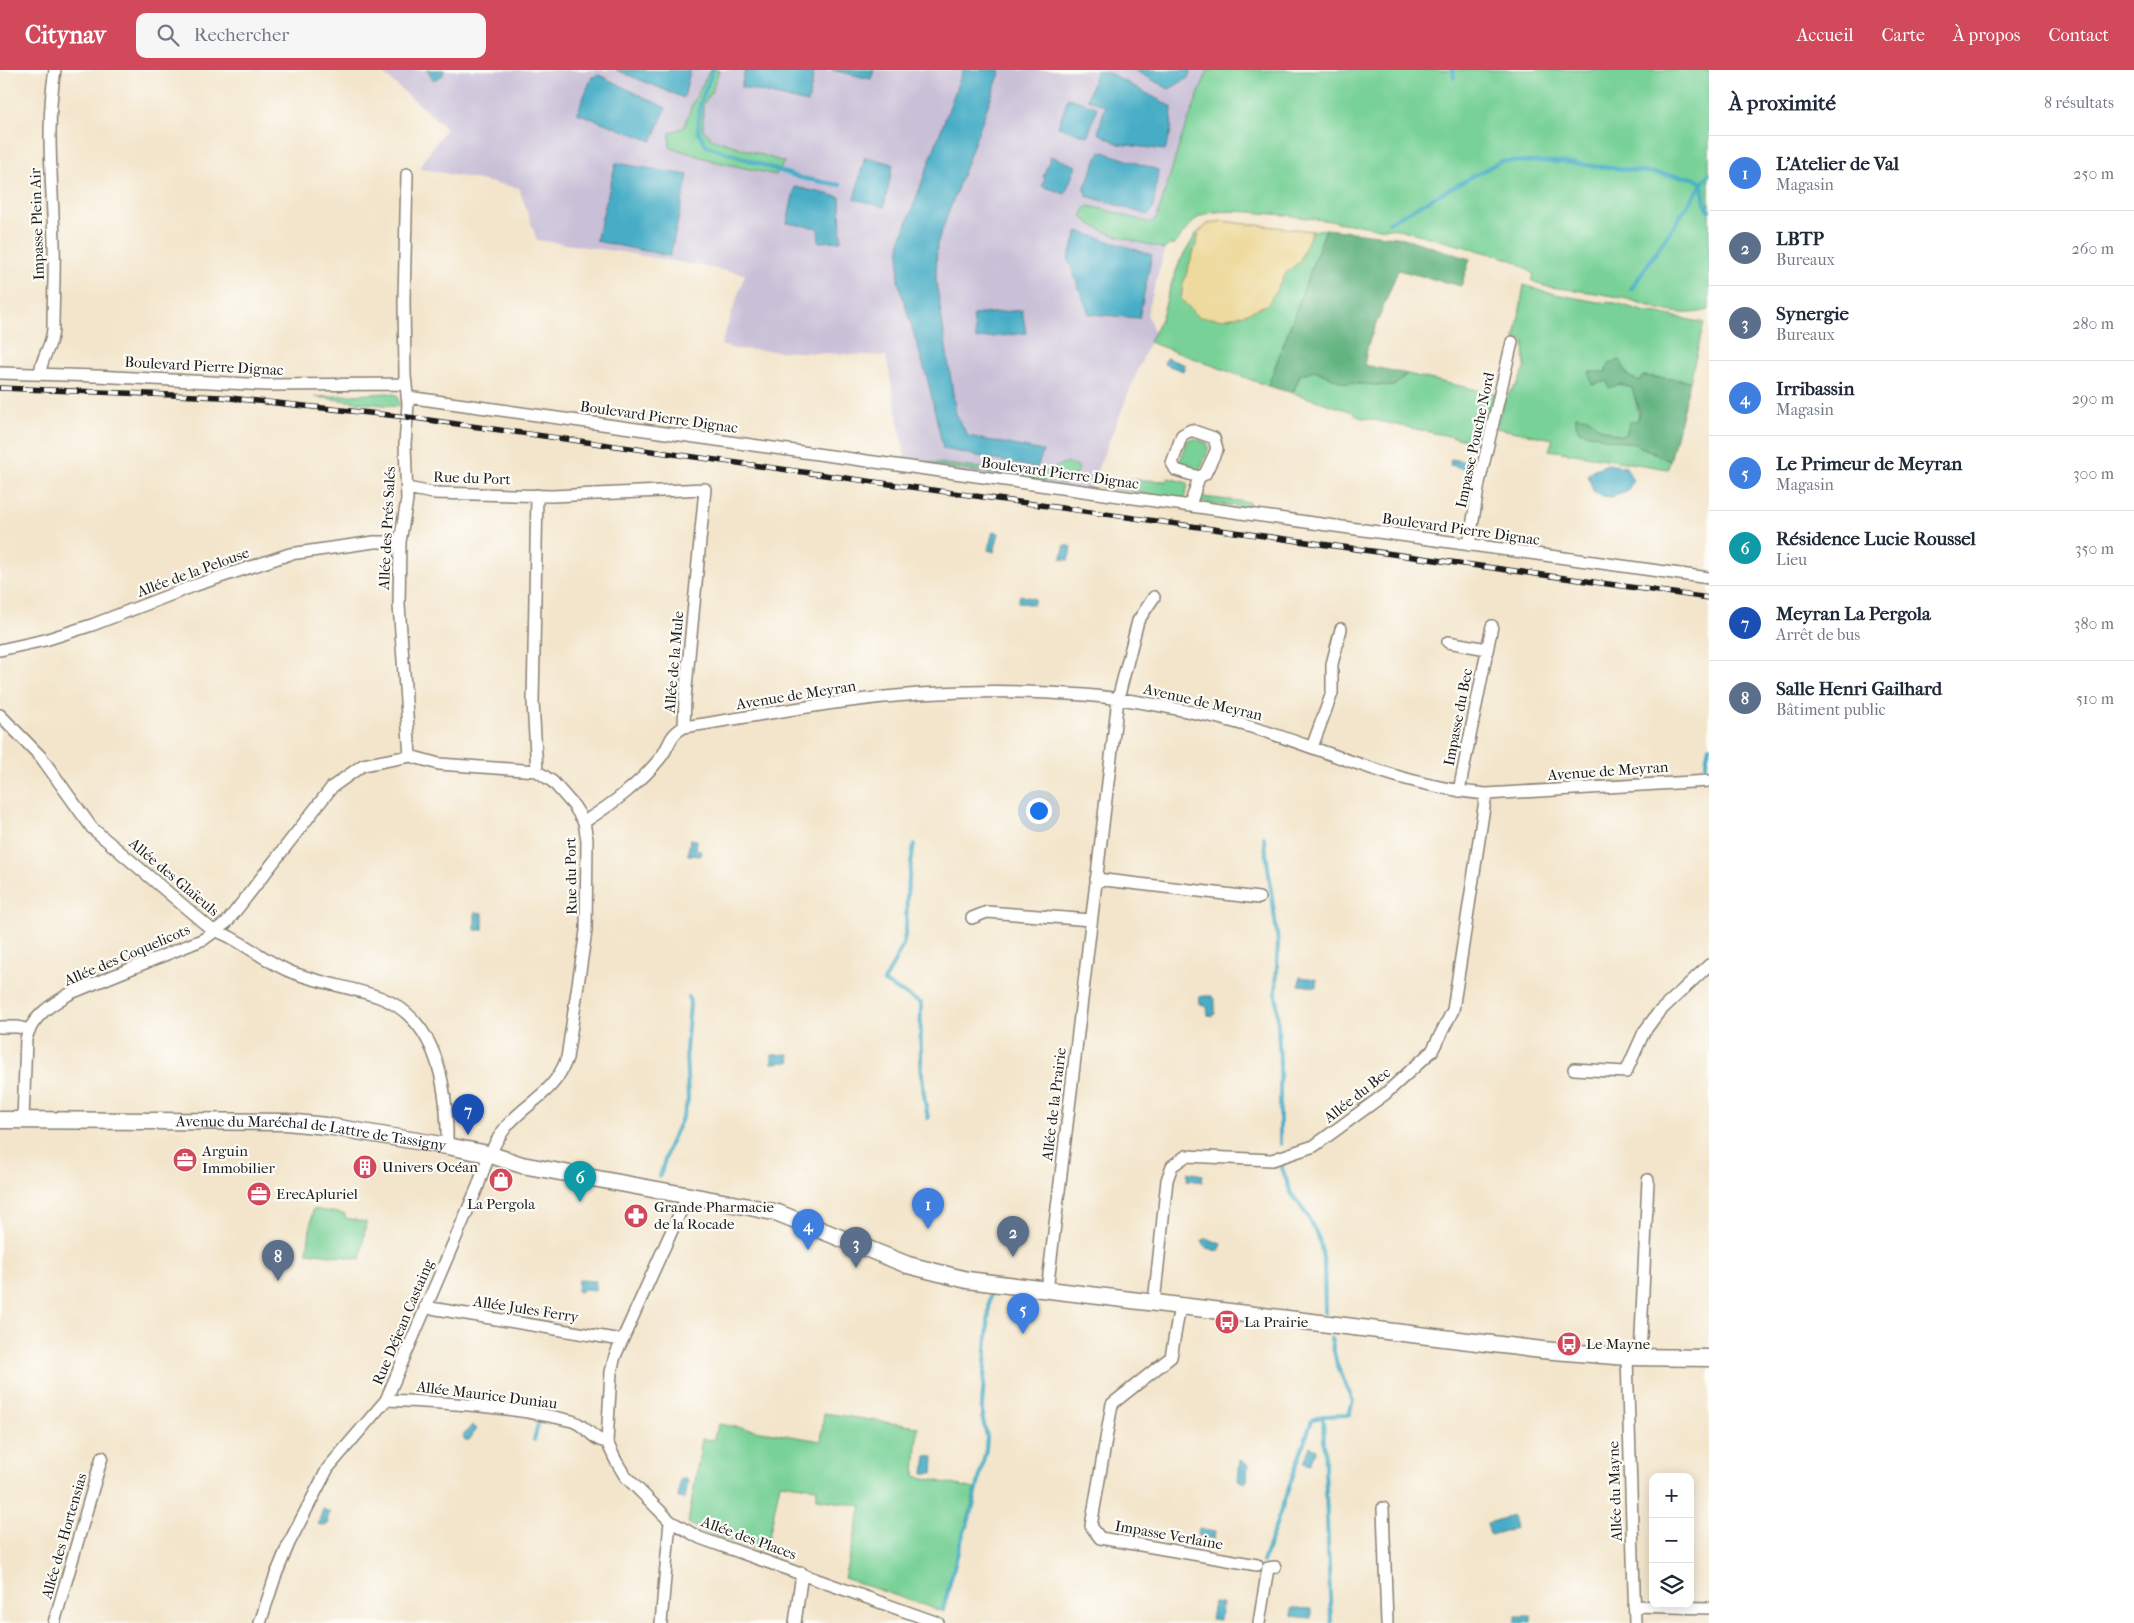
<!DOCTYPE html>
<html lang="fr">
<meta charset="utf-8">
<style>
body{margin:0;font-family:"IM FELL French Canon",serif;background:#f6f6f7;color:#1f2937}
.controls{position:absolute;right:15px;bottom:15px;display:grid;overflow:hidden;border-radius:10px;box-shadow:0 2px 12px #0003}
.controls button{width:45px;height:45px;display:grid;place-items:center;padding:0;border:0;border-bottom:1px solid #e0e1e3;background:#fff;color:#1f2937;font:25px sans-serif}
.you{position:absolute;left:1038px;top:740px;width:18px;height:18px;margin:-12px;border:4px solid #fff;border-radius:50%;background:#1a73e8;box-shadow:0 0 0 8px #1a73e833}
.badge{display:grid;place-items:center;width:32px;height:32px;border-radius:50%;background:#d1495b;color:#fff;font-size:16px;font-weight:700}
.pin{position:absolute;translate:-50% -41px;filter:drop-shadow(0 1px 2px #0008)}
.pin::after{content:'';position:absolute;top:26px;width:18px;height:15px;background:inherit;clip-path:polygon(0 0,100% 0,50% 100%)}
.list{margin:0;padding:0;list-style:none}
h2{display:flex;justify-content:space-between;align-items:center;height:65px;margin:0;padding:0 20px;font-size:21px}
h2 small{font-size:16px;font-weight:400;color:#747a83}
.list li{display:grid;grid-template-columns:32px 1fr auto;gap:15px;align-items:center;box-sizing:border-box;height:75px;padding:0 20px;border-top:1px solid #e0e1e3}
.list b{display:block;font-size:19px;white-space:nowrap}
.list p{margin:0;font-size:16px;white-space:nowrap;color:#747a83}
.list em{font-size:16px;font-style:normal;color:#747a83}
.icon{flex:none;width:28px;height:28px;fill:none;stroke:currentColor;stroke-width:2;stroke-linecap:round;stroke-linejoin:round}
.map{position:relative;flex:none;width:1709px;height:1553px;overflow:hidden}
header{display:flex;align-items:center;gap:30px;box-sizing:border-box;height:70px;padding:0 25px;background:#d1495b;color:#fff}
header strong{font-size:24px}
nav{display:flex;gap:28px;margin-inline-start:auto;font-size:18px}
.search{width:350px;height:45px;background:#f6f6f7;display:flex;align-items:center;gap:12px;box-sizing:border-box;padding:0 18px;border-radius:10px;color:#747a83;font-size:19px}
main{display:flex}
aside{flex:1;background:#fff}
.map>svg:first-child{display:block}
</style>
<header>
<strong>Citynav</strong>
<div class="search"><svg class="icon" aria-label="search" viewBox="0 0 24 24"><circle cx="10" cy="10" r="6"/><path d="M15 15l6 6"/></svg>Rechercher</div>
<nav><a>Accueil</a><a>Carte</a><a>À propos</a><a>Contact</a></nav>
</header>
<main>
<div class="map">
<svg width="1709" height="1553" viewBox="0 0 1709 1553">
<rect width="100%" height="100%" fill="#fdfcf7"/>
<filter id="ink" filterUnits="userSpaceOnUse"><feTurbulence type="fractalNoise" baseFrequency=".02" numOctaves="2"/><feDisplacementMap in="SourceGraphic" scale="10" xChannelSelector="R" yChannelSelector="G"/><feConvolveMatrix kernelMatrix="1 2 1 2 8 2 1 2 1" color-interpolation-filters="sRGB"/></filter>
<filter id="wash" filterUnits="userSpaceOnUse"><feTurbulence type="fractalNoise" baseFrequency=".0096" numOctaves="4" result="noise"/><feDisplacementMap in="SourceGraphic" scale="20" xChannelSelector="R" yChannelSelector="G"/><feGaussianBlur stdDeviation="1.12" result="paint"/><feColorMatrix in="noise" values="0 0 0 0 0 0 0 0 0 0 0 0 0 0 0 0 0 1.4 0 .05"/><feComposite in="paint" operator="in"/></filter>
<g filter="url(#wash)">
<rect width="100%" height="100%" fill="#f3e5cb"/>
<path fill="#c9bfd7" d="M 379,0 L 427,0 L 433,10 L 442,5 L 444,0 L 963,0 L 900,172 L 928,312 L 943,379 L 1042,381 L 967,366 L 956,345 L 936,209 L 937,174 L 998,6 L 1001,0 L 1208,0 L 1181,69 L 1157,148 L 1150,153 L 1106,140 L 1086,152 L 1111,163 L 1165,179 L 1147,244 L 1154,261 L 1089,420 L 907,398 L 886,286 L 734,279 L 721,275 L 745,204 L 621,182 L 537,170 L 519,118 L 419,98 L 446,58 Z"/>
<path fill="#78d197" stroke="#4a765a" d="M 710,0 L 719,0 L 712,21 L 703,35 L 703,60 L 713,69 L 784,92 L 776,105 L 713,91 L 670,77 L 670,63 L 684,57 L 692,35 Z
M 1208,0 L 1709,0 L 1709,240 C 1676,249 1654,236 1623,228 C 1597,222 1569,220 1543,216 L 1531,210 L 1534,205 L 1520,194 L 1510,189 L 1399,159 L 1379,158 C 1346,154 1226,133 1203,145 C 1192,150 1182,166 1174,175 L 1169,175 L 1165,179 C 1141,172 1100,165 1082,147 L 1084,140 L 1088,136 L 1106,140 L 1150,153 L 1157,148 L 1181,69 Z
M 1326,159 L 1268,316 L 1149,272 L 1161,249 L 1171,215 L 1180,191 L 1196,164 L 1199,165 L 1183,214 L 1181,229 L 1259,237 L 1268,234 L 1286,203 L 1299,192 L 1312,161 Z
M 1524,215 L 1545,222 L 1597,232 L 1616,233 L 1642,241 L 1658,243 L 1704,253 L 1690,311 L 1644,306 L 1638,311 L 1628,306 L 1623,297 L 1607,311 L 1633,318 C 1634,330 1640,338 1638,350 L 1627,359 L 1626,364 L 1620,366 L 1598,357 L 1589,348 L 1576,347 L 1579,361 L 1611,370 L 1633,373 L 1670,391 L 1668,399 L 1549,380 L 1553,369 L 1496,358 L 1503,331 L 1518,313 L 1525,298 L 1524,271 L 1515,269 Z
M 1314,300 L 1344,313 L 1394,316 L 1407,304 L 1495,324 L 1481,373 L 1359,347 L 1353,342 L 1293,323 L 1300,305 Z
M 388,323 L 397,325 L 400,337 L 315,327 Z
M 1193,368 L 1207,373 L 1209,377 L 1202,396 L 1198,400 L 1190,401 L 1178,396 L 1188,370 Z
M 927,392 L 1030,404 C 1036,403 1042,403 1047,401 C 1060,395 1067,390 1079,397 L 1074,407 L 1063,414 L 923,394 Z
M 1097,408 L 1167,411 L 1168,408 L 1188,413 L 1185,428 L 1182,429 L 1101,417 Z
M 1202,427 L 1248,432 L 1252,438 L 1199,432 Z
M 313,1139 L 345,1144 L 345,1148 L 366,1152 L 361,1189 L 307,1182 Z
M 824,1343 L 918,1357 L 915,1406 L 975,1419 L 944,1542 L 844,1508 L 862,1436 L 817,1429 L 817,1418 L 780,1413 L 766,1482 L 702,1461 L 688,1453 L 702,1369 L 713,1370 L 719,1354 L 821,1371 Z"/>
<path fill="#62b380" stroke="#3f684e" d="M 1326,159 L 1404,168 L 1470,189 L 1461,216 L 1398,200 L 1368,274 L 1364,295 L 1407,304 L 1394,316 L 1344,313 L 1314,300 L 1300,305 L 1293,323 L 1268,316 Z
M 1620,290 L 1628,306 L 1638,311 L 1644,306 L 1690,311 L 1670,391 L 1633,373 L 1611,370 L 1579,361 L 1576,354 L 1576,346 L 1589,348 L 1598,357 L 1620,366 L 1626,364 L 1630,352 L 1638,350 L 1640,342 L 1632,318 L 1620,314 L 1609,318 L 1607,311 L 1592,315 L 1589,302 L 1605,302 L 1610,293 Z"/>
<path fill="#eeda9e" stroke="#857b5d" d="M 1221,151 L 1312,161 L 1299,192 L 1286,203 L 1268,234 L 1242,245 L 1222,249 L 1198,247 L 1181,229 L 1183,214 L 1199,165 L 1196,164 L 1208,154 Z"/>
<path fill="#47adc6" stroke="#326471" d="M 427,0 L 444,0 L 443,5 L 433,10 Z
M 616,0 L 690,1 L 684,28 Z
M 745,0 L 807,0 L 814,2 L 808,33 L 741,17 Z
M 832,0 L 874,0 L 871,9 Z
M 963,0 L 1001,0 L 937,174 L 936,209 L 956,344 L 968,366 L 1043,381 L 1037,398 L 943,379 L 928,311 L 898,211 L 900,172 Z
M 1097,0 L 1111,4 L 1172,37 L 1171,61 L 1165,80 L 1119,74 L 1098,63 L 1105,36 L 1087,29 Z
M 1134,0 L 1191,0 L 1188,8 L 1169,19 Z
M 599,5 L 666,38 L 652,71 L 577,43 L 592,7 Z
M 1068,28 L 1097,37 L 1088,66 L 1058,57 Z
M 1100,81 L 1158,100 L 1153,139 L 1148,145 L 1087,126 L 1084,119 Z
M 1051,86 L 1076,96 L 1065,124 L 1042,116 L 1045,108 L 1043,107 Z
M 865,87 L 893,94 L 884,137 L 854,129 Z
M 616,93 L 688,105 L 670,186 L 596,171 Z
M 795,117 L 840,127 L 841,171 L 819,172 L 818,158 L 787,153 Z
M 1078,161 L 1152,185 L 1139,248 L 1089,244 L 1068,189 Z
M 1022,240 L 1026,263 L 976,269 L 973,245 Z
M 1166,288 L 1185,295 L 1183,301 L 1164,294 Z
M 1451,389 L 1466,392 L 1465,399 L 1450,395 Z
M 1608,394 L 1626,397 L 1633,411 L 1627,422 L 1612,427 L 1602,426 L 1593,421 L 1588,405 L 1592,400 Z
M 993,461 L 999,463 L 994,482 L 988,480 Z
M 1065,475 L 1072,477 L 1068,490 L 1061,489 Z
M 1020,525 L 1035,529 L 1033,535 L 1018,532 Z
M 690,769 L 697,770 L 696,780 L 701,781 L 700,786 L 688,785 Z
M 475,842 L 483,843 L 483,860 L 475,860 Z
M 1300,907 L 1317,909 L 1316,917 L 1299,915 Z
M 1204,926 L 1212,926 L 1215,930 L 1215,944 L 1213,946 L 1208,945 L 1207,937 L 1199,933 L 1200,927 Z
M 789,984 L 790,992 L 772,993 L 772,985 Z
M 1188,1102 L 1203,1105 L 1202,1112 L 1187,1110 Z
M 1206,1168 L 1222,1174 L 1219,1182 L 1203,1176 L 1202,1171 Z
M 578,1210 L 596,1211 L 595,1220 L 581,1219 L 581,1222 L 577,1221 Z
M 472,1355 L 477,1359 L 469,1370 L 465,1370 L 463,1366 Z
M 1310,1376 L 1316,1379 L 1310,1395 L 1304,1393 Z
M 926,1386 L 934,1387 L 933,1403 L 924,1403 Z
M 1240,1390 L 1248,1395 L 1247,1411 L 1245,1413 L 1238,1410 Z
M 684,1408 L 688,1411 L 685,1429 L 678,1428 L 680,1410 Z
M 323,1439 L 330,1442 L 327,1450 L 329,1453 L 325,1456 L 318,1454 Z
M 1513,1446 L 1516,1458 L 1490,1465 L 1487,1453 Z
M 1199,1459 L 1215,1462 L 1214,1469 L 1198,1466 Z
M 1214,1533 L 1222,1534 L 1220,1550 L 1211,1549 Z
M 1292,1538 L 1311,1539 L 1311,1548 L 1292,1546 Z
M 1515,1546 L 1531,1546 L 1531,1552 L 1515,1553 Z"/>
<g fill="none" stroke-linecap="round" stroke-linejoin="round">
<path stroke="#47adc6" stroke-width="4" d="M 713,0 L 700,34 L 698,62 L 707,76 L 801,108 L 840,115
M 1453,0 L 1454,8
M 1389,152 L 1501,91 L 1562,92 L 1695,108 L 1702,114 L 1705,133 L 1709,141
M 1631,219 L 1709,104
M 1705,697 L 1709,676
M 1264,767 L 1278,872 L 1276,920 L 1280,991 L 1280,1074
M 914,774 L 907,823 L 906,859 L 903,875 L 884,912 L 921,933 C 920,973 920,1010 928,1048
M 1281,1095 L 1291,1123 L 1307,1145 L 1319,1169 L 1324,1192 L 1325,1243
M 660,1106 L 669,1076 L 684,1044 L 688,1030 L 686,980 L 690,935 L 689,927
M 1323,1346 L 1331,1552
M 534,1370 L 540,1346
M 1263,1492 L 1312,1350 L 1323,1346 L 1349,1345 L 1353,1331 L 1337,1295 L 1331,1268
M 943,1539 L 962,1467 L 971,1445 L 986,1379 L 987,1367 L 982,1346 L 982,1336 L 990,1225"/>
</g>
</g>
<g filter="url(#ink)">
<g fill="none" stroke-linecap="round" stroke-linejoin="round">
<defs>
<path id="street" d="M 407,104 L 404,230 L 405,306 L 408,334 L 405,374 L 407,430 L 400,472 L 399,535 L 410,686
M 0,303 L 96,306 L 266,315 L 406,314
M 40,304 C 41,286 53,276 53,258 C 53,230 55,202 54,174 C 53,116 45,58 55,0
M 407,327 L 1709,508
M 407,418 L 433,423 L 552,426 L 705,419 L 685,628 L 684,657 C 668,666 671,674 661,687 C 640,714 612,734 584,752
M 537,425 L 533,632 L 537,701
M 1190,436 L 1199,407 L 1205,404 L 1217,379 L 1214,368 L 1191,360 L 1182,365 L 1172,393 L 1176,400 L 1199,407
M 1469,475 L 1479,413 L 1512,272
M 1448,572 L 1487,579
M 0,580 L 45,570 L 92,555 L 196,515 L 290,484 L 374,472 L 400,472
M 0,645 L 41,687 L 92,758 L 211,859 C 240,868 263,891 291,902 C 320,913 350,917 379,927 C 439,949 448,1022 447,1076
M 684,657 C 737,649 789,639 842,632 C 916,622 993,619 1068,624 C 1115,626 1164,636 1210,646 C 1303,667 1389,716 1486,724 L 1709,711
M 1312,677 L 1332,623 L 1332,594 L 1341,559
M 1459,721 L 1492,556
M 1096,809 L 1259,828
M 972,848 L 987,842 L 1091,850
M 0,957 L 18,957 L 29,960
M 1574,999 L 1626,1002 L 1644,962 L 1658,943 L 1709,895
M 23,1050 L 26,969 C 32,946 52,934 71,923 L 204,869 L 227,852 L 332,717 L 363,695 L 410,686 L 439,694 L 537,701 L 553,712 L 574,736 L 584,752 L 587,770 L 586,861 L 567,988 C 553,1026 528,1030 506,1057 C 492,1075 485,1095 478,1116 L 386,1330 L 328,1398 L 289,1473 L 275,1507 L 260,1553
M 688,1125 L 615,1286 L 611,1302 L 607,1372 L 616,1391 L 625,1406 L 670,1451 L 700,1468 L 938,1553
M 1047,1221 L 1118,629 L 1138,551 L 1154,527
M 1154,1233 L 1167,1110 L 1172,1096 L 1186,1086 L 1272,1090 L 1314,1076 L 1385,1024 L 1432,981 L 1453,940 L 1486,724
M 1180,1236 L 1171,1287 L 1112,1334 L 1091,1456 L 1100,1468 L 1257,1495
M 425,1237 L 621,1270
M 1627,1287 L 1635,1553
M 1640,1288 L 1648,1110
M 386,1330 C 448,1333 511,1336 572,1351 C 585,1354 593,1371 607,1372
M 1383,1438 L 1387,1553
M 1634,1536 L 1709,1538
M 54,1553 L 102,1387
M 661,1553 L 670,1451
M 795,1553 L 802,1503
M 1259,1553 L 1268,1498 L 1275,1497"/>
<g id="secondary">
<path id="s1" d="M 0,1050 L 286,1052 L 326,1056 L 447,1076 L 488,1084 L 522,1095 L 750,1137 L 778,1143 L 908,1195 L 967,1210 L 1542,1280 L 1627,1287 L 1709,1288"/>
</g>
</defs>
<use href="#street" stroke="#888074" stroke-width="14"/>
<use href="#secondary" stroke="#888074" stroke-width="19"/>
<use href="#street" stroke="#fff" stroke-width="11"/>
<use href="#secondary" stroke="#fff" stroke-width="16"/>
<defs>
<path id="rail" d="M 0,318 L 221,327 L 407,347 L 1709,528"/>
</defs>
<use href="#rail" stroke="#1c1c1c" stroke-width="5.5"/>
<use href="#rail" stroke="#fdfcf7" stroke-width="4" stroke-dasharray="11" stroke-linecap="butt"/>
</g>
</g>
<defs>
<symbol id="office-disc" viewBox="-11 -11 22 22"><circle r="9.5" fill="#d1495b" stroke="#fdfcf7"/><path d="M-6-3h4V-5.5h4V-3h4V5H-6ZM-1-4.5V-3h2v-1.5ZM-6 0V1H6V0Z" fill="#fff"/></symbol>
<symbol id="building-disc" viewBox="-11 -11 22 22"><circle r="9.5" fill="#d1495b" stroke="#fdfcf7"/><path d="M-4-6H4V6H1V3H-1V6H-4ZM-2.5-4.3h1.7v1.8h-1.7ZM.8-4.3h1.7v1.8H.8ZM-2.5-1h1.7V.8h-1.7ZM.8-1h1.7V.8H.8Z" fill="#fff"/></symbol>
<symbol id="shop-disc" viewBox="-11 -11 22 22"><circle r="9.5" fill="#d1495b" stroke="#fdfcf7"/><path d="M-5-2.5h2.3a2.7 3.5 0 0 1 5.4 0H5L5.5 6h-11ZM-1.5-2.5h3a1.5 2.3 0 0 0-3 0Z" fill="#fff"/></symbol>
<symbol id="pharmacy-disc" viewBox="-11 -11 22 22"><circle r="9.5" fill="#d1495b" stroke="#fdfcf7"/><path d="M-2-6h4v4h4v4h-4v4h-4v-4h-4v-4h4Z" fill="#fff"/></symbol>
<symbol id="bus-disc" viewBox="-11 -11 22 22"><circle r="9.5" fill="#d1495b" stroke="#fdfcf7"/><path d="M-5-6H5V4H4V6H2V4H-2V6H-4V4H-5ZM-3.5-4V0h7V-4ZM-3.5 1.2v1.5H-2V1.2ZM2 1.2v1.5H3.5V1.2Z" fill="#fff"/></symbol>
</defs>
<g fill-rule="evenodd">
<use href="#office-disc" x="171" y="1076" width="28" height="28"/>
<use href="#building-disc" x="351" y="1083" width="28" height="28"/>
<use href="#shop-disc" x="487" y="1096" width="28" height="28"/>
<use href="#office-disc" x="245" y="1110" width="28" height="28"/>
<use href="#pharmacy-disc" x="622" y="1132" width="28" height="28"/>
<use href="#bus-disc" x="1213" y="1238" width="28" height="28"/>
<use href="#bus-disc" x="1555" y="1260" width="28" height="28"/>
</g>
<g text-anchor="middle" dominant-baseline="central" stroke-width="4.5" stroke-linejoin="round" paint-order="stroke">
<g font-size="15" fill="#1c1c1c" stroke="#fdfcf7">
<text transform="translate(37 154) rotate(-92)">Impasse Plein Air</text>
<text transform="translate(204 296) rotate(3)">Boulevard Pierre Dignac</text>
<text transform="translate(659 347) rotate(8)">Boulevard Pierre Dignac</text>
<text transform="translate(1475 370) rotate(-78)">Impasse Pouche Nord</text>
<text transform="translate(1060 403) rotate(8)">Boulevard Pierre Dignac</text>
<text transform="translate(472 408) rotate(2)">Rue du Port</text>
<text transform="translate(387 458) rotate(-87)">Allée des Prés Salés</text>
<text transform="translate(1461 459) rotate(8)">Boulevard Pierre Dignac</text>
<text transform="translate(193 502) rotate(-20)">Allée de la Pelouse</text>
<text transform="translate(674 592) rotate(-85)">Allée de la Mule</text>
<text transform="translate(796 625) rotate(-9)">Avenue de Meyran</text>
<text transform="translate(1203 632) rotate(13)">Avenue de Meyran</text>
<text transform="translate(1458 647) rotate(-79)">Impasse du Bec</text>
<text transform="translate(1608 701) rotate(-4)">Avenue de Meyran</text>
<text transform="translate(571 806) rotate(-91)">Rue du Port</text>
<text transform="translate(174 807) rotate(40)">Allée des Glaïeuls</text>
<text transform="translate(127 885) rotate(-23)">Allée des Coquelicots</text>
<text transform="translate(1357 1025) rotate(-38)">Allée du Bec</text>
<text transform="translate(1054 1034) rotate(-83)">Allée de la Prairie</text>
<text stroke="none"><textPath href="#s1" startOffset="312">Avenue du Maréchal de Lattre de Tassigny</textPath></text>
<text transform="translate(526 1239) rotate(9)">Allée Jules Ferry</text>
<text transform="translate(403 1252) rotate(-67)">Rue Déjean Castaing</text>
<text transform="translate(487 1325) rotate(7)">Allée Maurice Duniau</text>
<text transform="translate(1615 1421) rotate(-92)">Allée du Mayne</text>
<text transform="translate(1169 1465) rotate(10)">Impasse Verlaine</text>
<text transform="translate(64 1466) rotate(-74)">Allée des Hortensias</text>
<text transform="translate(749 1468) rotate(20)">Allée des Places</text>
</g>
<g font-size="15" fill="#1c1c1c" stroke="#fdfcf7" text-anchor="start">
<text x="202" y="1081">Arguin<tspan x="202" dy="17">Immobilier</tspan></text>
<text x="382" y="1097">Univers Océan</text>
<text x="276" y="1124">ErecApluriel</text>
<text x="501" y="1134" text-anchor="middle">La Pergola</text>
<text x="654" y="1137">Grande Pharmacie<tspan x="654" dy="17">de la Rocade</tspan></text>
<text x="1244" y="1252">La Prairie</text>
<text x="1586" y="1274">Le Mayne</text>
</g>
</g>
</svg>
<div class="controls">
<button>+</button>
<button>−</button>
<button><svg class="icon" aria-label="layers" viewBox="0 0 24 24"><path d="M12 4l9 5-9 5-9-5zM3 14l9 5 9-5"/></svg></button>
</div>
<div class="you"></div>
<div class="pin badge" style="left:928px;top:1159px;background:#3f7fe0">1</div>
<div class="pin badge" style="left:1013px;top:1187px;background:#5c6f8a">2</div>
<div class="pin badge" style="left:856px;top:1198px;background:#5c6f8a">3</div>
<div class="pin badge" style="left:808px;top:1180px;background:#3f7fe0">4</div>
<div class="pin badge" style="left:1023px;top:1264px;background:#3f7fe0">5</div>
<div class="pin badge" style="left:580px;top:1132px;background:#0f9aa8">6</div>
<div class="pin badge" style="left:468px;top:1065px;background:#1a4fb4">7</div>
<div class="pin badge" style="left:278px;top:1211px;background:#5c6f8a">8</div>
</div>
<aside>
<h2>À proximité<small>8 résultats</small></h2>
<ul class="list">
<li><span class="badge" style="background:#3f7fe0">1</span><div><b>L'Atelier de Val</b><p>Magasin</p></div><em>250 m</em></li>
<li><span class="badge" style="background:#5c6f8a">2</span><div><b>LBTP</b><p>Bureaux</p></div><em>260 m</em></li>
<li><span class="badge" style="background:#5c6f8a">3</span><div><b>Synergie</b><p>Bureaux</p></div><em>280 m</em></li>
<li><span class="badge" style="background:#3f7fe0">4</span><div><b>Irribassin</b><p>Magasin</p></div><em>290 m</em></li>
<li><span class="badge" style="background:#3f7fe0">5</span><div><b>Le Primeur de Meyran</b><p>Magasin</p></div><em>300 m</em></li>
<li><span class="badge" style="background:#0f9aa8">6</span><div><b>Résidence Lucie Roussel</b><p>Lieu</p></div><em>350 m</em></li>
<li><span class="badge" style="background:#1a4fb4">7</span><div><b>Meyran La Pergola</b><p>Arrêt de bus</p></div><em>380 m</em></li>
<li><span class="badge" style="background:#5c6f8a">8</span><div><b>Salle Henri Gailhard</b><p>Bâtiment public</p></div><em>510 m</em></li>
</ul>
</aside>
</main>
